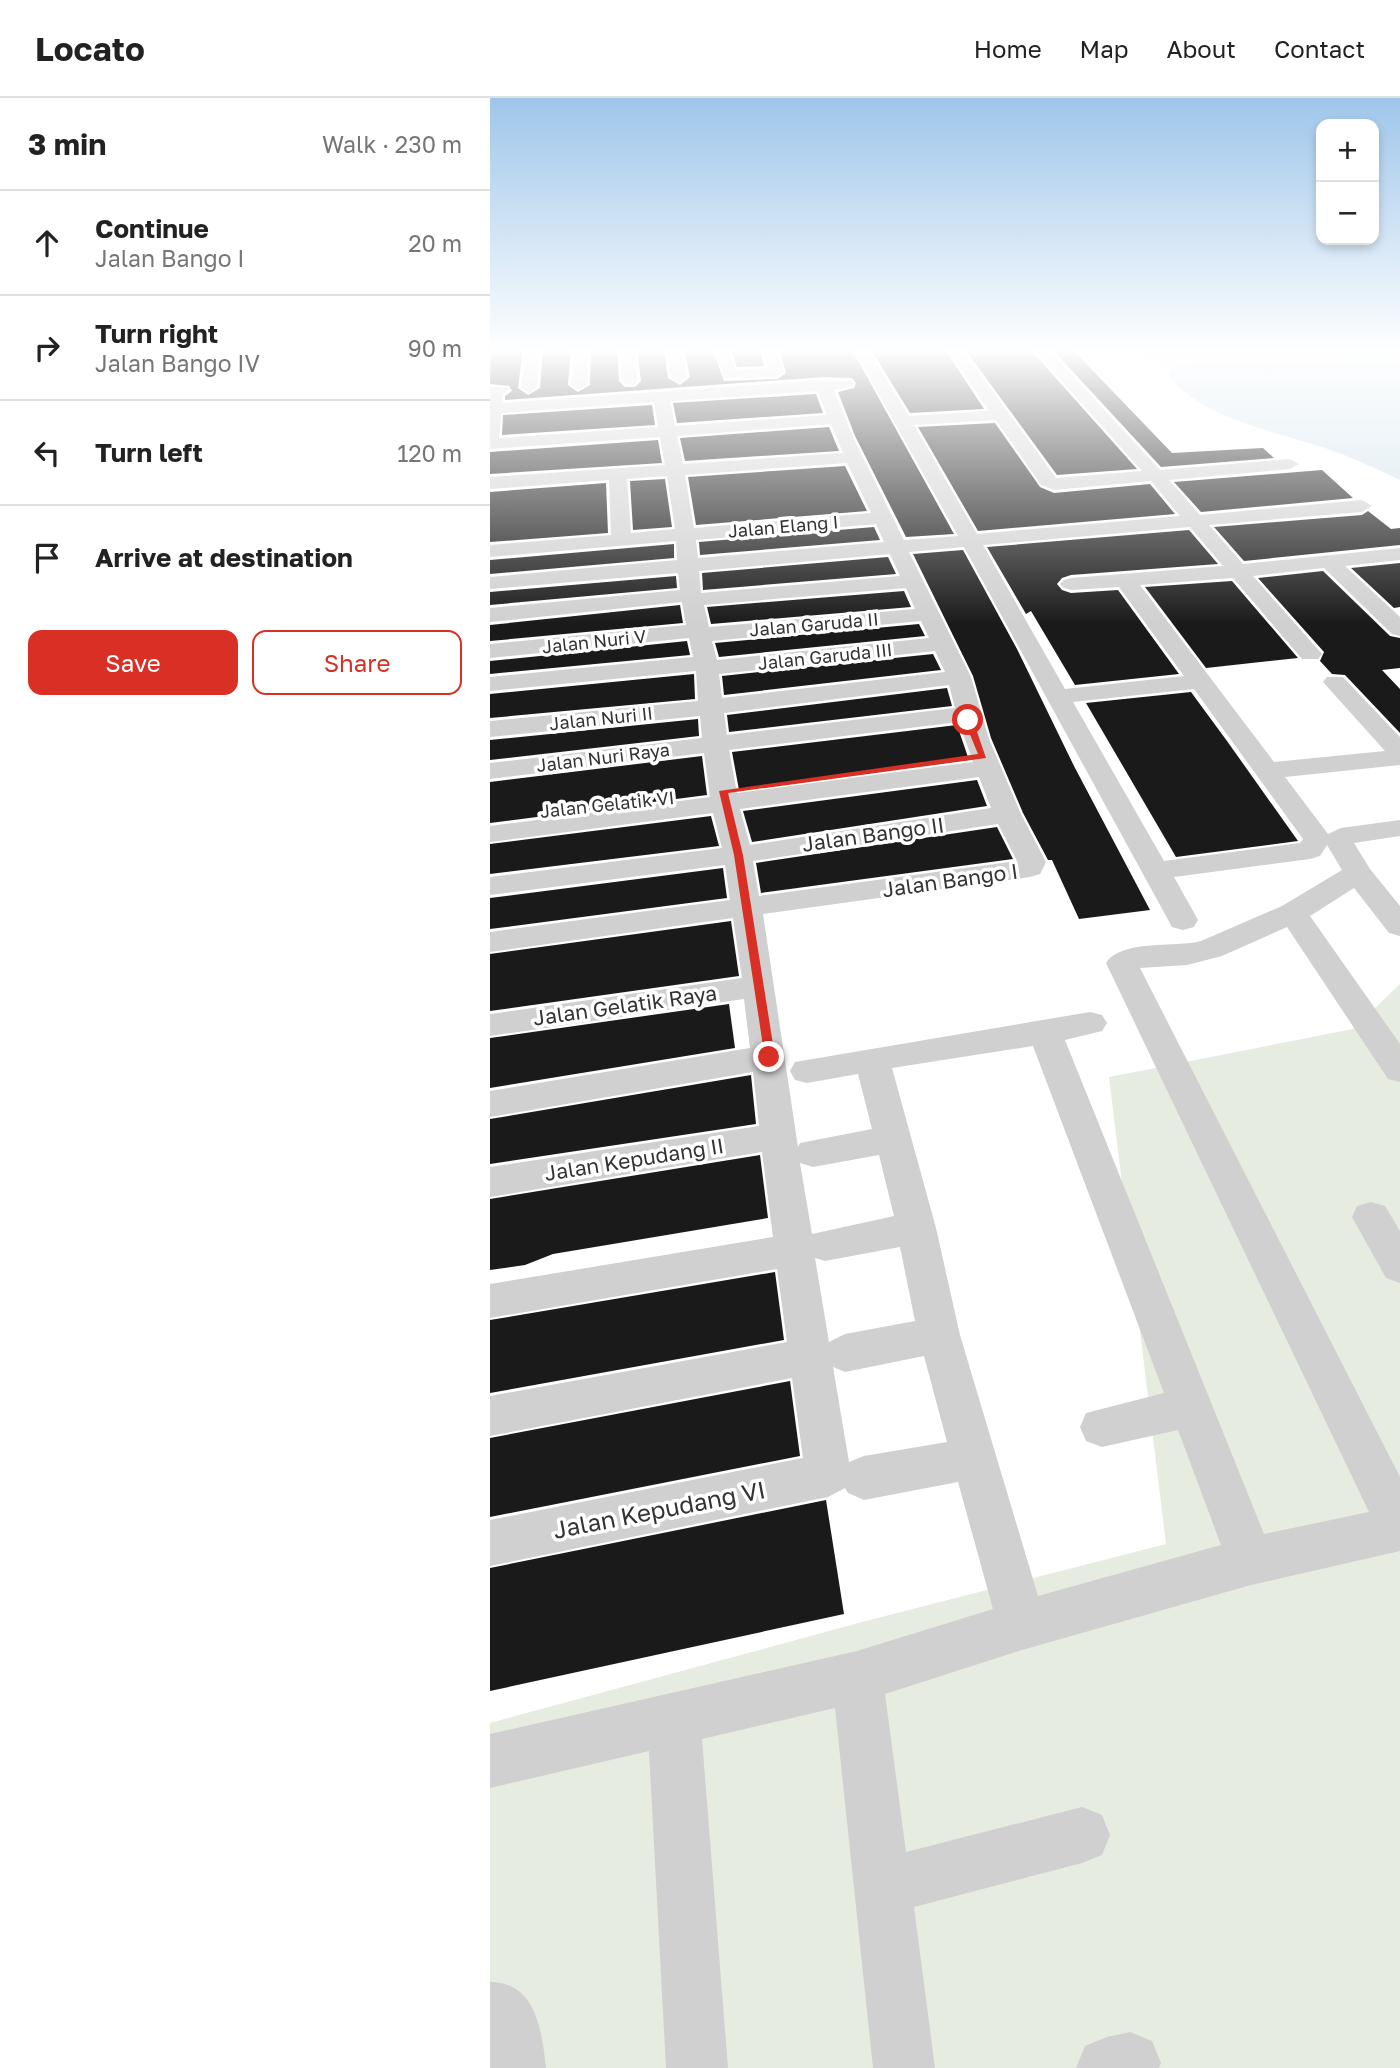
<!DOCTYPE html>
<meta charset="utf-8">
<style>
body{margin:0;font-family:"Golos Text",sans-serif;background:#f2f2f2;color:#222}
.controls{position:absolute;right:21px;top:21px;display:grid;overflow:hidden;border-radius:14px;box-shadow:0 4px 10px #0003}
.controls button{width:63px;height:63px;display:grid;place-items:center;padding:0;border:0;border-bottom:2px solid #e0e0e0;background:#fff;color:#222;font:35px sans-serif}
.stop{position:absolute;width:21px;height:21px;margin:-16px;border:5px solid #d93025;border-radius:50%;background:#fff}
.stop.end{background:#d93025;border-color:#fff;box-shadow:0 2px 7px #0008}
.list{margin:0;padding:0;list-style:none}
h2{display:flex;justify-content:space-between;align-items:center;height:91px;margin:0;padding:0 28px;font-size:30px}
h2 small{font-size:23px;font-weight:400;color:#767676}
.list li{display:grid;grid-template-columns:46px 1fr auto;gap:21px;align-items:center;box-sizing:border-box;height:105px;padding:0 28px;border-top:2px solid #e0e0e0}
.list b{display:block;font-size:26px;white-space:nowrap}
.list p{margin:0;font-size:23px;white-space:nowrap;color:#767676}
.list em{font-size:23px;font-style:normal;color:#767676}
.actions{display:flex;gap:14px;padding:21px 28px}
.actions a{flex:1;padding:16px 0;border:2px solid #d93025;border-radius:14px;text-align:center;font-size:24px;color:#d93025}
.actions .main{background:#d93025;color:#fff}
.icon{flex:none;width:38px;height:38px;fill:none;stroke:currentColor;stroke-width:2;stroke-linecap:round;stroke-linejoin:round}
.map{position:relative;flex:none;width:910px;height:1970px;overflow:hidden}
header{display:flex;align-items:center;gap:42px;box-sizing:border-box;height:98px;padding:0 35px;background:#fff;border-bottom:2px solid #e0e0e0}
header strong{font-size:33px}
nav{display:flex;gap:38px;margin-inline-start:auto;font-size:24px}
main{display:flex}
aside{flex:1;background:#fff}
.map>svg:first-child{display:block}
</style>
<header>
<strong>Locato</strong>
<nav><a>Home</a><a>Map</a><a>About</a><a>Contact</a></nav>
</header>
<main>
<aside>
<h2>3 min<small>Walk · 230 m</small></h2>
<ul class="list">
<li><svg class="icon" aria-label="ahead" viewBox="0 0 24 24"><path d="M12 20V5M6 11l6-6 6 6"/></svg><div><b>Continue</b><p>Jalan Bango I</p></div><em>20 m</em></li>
<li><svg class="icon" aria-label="right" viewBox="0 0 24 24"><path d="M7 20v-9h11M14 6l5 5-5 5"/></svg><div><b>Turn right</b><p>Jalan Bango IV</p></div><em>90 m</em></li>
<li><svg class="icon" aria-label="left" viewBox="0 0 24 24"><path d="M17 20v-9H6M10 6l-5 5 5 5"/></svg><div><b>Turn left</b></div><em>120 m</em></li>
<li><svg class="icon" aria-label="arrive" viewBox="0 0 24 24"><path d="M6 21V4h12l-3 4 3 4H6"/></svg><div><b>Arrive at destination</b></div></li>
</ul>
<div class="actions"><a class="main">Save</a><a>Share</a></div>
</aside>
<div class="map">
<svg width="910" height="1970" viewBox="0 0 910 1970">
<rect width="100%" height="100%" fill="#fff"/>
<path fill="#e6ecdf" d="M 756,250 L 910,250 L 910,259 L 710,263 L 684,266 L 680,270 L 654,260 L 760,255 Z
M 910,886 L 910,1970 L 0,1970 L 0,1625 L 376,1523 L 676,1446 L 619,979 L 863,931 Z"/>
<path fill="#cfe2ee" d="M 631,250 L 756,250 L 761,255 L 654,260 Z
M 910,259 L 910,382 C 885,370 861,359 835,350 C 790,335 706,319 679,277 L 683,266 L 710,263 Z"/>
<path fill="#1a1a1a" d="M 1,250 L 33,250 L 28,290 L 38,297 L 50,290 L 53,250 L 81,250 L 78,287 L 88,294 L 100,287 L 101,250 L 127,250 L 129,283 L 135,289 L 145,289 L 151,283 L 147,250 L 174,250 L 178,280 L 190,287 L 200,279 L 194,250 L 222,250 L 234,283 L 287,281 L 296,275 L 289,250 L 361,250 L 464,436 L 416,439 L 365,338 L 348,294 L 364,290 L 366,285 L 362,280 L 334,279 L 15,302 L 15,298 L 22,293 L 19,288 L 0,286 Z
M 241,250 L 270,250 L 274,268 L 247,269 Z
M 380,250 L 454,250 L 494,311 L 420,315 Z
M 474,250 L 539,250 L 647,371 L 567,377 Z
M 561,250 L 581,250 L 682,355 L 773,350 L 784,360 L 671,369 Z
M 326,296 L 333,315 L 187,325 L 183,305 Z
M 162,307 L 165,327 L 12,337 L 13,317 Z
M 505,325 L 550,389 L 564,395 L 660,386 L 685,416 L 488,433 L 428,329 Z
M 339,329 L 349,353 L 195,363 L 190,340 Z
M 168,342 L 172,365 L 0,376 L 0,354 Z
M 355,368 L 377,413 L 206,427 L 198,379 Z
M 832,372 L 863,400 L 711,414 L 684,384 Z
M 175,381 L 182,429 L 143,432 L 140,383 Z
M 116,385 L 118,435 L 0,444 L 0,394 Z
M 878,413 L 901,431 L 910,430 L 910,447 L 754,463 L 724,429 L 872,417 Z
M 384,429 L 390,442 L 210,457 L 209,444 Z
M 699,432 L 728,466 L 581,477 L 572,480 L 567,486 L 572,492 L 581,495 L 628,492 L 689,576 L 585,587 L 541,513 L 536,516 L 497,449 Z
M 184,446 L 184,460 L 0,476 L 0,462 Z
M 473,452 L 527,551 L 584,668 L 660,812 L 589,821 L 562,762 L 558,762 L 533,715 L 501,640 L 483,578 L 423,456 Z
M 398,459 L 406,476 L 213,492 L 212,475 Z
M 910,465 L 910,509 L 904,510 L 861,470 Z
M 833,473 L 900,538 L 910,540 L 910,570 L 892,572 L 910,591 L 910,635 L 855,577 L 842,576 L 830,563 L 834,554 L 768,480 Z
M 186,478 L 187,490 L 0,507 L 0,494 Z
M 742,483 L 808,560 L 716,570 L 655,489 Z
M 414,493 L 421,509 L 221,526 L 217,509 Z
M 190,507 L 193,525 L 0,543 L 0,527 Z
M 429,526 L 435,538 L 229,559 L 225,545 Z
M 197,543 L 200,557 L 0,576 L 0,563 Z
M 443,556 L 451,572 L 234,597 L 232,578 Z
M 204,576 L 205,601 L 0,620 L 0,596 Z
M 457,590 L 462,608 L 239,634 L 237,617 Z
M 701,594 L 737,643 L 808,743 L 686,759 L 596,605 Z
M 208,621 L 209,638 L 0,662 L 0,642 Z
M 467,627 L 479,662 L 249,692 L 242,654 Z
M 212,658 L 217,697 L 0,725 L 0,684 Z
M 487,682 L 497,708 L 262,744 L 253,713 Z
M 221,718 L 229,748 L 0,776 L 0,746 Z
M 507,729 L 523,761 L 271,795 L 266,765 Z
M 233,770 L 237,800 L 0,831 L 0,800 Z
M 241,823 L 249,878 L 0,913 L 0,856 Z
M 239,906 L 245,950 L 0,990 L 0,940 Z
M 261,977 L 266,1026 L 0,1066 L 0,1021 Z
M 270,1057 L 278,1120 L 63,1156 L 35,1167 L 0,1172 L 0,1101 Z
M 285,1174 L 294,1242 L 0,1295 L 0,1222 Z
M 300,1283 L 310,1358 L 0,1419 L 0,1340 Z
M 336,1402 L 354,1516 L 0,1593 L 0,1470 Z"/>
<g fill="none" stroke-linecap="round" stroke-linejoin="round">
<path fill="#d0d0d0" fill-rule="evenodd" d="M 36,250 L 50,250 L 47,290 L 39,295 L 31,290 Z
M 84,250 L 98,250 L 97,287 L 89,292 L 81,287 Z
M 130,250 L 144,250 L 148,283 L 145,286 L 135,286 L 132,283 Z
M 177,250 L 191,250 L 197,280 L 194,283 L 189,285 L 181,280 Z
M 224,250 L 238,250 L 245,272 L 277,270 L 272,250 L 286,250 L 294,274 L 286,279 L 234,280 Z
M 363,250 L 377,250 L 419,318 L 499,313 L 456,250 L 471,250 L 566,380 L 652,373 L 542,250 L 557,250 L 670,372 L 800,361 L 809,366 L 800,371 L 679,382 L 710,417 L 872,402 L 882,408 L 872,414 L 719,427 L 753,466 L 910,450 L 910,462 L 855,468 L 910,519 L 910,538 L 902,536 L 834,470 L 763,478 L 832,556 L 828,561 L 812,561 L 743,480 L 650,487 L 784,664 L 895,653 L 833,584 L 837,579 L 853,579 L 910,639 L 910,667 L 795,679 L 838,736 L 851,730 L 910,722 L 910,738 L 864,745 L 880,771 L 910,808 L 910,838 L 899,835 L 864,790 L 820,818 L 910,946 L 910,984 L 898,981 L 797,829 L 732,858 L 697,867 L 650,870 L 910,1379 L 910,1453 L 761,1487 L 532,1552 L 395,1596 L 416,1754 L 592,1709 L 612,1717 L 620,1737 L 612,1757 L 592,1765 L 424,1809 L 445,1970 L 383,1970 L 345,1610 L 212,1641 L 238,1970 L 176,1970 L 159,1653 L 0,1690 L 0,1636 L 367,1553 L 503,1511 L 468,1384 L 374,1402 L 358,1395 L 355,1390 L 338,1399 L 0,1468 L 0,1422 L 313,1360 L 302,1280 L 0,1338 L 0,1298 L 297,1244 L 287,1171 L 0,1220 L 0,1186 L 283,1139 L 272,1054 L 0,1099 L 0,1069 L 269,1028 L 263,974 L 0,1019 L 0,993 L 260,950 L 254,901 L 0,938 L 0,916 L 252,880 L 243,820 L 0,854 L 0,834 L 240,802 L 235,767 L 0,797 L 0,779 L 232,750 L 223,715 L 0,744 L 0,728 L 220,699 L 214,655 L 0,681 L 0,665 L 212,640 L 210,618 L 0,639 L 0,623 L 208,603 L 206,573 L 0,593 L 0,579 L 203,559 L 199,540 L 0,560 L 0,546 L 196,527 L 192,504 L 0,524 L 0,510 L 190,492 L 188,475 L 0,491 L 0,479 L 187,462 L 186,443 L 0,459 L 0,447 L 121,437 L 119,382 L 0,391 L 0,379 L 175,367 L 170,339 L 0,351 L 0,289 L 17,289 L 19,292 L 13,296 L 12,305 L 334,282 L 362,283 L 364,286 L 362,289 L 344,292 L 363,339 L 414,442 L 468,438 ZM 328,293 L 337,317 L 185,328 L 180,303 ZM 164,304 L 168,329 L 9,340 L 11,315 ZM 506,322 L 551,387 L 564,392 L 661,383 L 690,418 L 487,436 L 424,327 ZM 341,326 L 353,355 L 193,366 L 187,338 ZM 357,365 L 381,415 L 204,430 L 195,377 ZM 177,378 L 185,431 L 141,435 L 137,381 ZM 386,426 L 394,444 L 208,460 L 206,442 ZM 700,429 L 733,468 L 581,480 L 574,482 L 570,486 L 574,490 L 581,492 L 629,489 L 694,578 L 575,591 L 493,447 ZM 474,449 L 682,829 L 693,832 L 704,829 L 708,822 L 684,779 L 820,761 L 830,758 L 837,747 L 852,772 L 792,808 L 711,843 C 685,850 631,841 616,865 L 879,1414 L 774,1436 L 575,942 L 612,933 L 617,925 L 612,917 L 600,914 L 305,964 L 300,973 L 305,982 L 317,985 L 368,976 L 382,1031 L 310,1045 L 308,1049 L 273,816 L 540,779 L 550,776 L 556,764 L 531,716 L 499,641 L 481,579 L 419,454 ZM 400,456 L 410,478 L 211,495 L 209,473 ZM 416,490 L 425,511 L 219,529 L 214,507 ZM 431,523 L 439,540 L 227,562 L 222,543 ZM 445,553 L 455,574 L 232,600 L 229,576 ZM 459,587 L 465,610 L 237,637 L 234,615 ZM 704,591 L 813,741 L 810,745 L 674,763 L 583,604 ZM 469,624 L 483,664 L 247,695 L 239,652 ZM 489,679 L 501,710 L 260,747 L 250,711 ZM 508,726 L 527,763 L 269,798 L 263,763 ZM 543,948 L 674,1295 L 596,1315 L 590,1329 L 596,1343 L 612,1349 L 688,1332 L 731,1447 L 548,1498 L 470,1237 L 446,1130 L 402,970 ZM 389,1057 L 404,1118 L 322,1136 L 310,1065 L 323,1069 ZM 410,1149 L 425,1223 L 355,1236 L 339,1244 L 325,1160 L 335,1163 ZM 434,1258 L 457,1344 L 374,1358 L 359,1364 L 343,1269 L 355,1274 Z
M 803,250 L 910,250 L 910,257 L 822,258 Z
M 881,1104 L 895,1108 L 910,1133 L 910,1185 L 896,1180 L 862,1119 L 867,1108 Z
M 0,1884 C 47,1884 52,1935 56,1970 L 0,1970 Z
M 640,1934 L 662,1943 L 671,1965 L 669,1970 L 586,1970 L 595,1948 L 617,1939 Z"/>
</g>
<linearGradient id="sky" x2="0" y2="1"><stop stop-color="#9ec6ea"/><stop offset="0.48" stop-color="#fff"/><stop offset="1" stop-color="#fff" stop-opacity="0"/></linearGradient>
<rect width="910" height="526" fill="url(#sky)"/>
<path fill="#d93025" d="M 478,620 L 483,622 L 496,660 L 238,695 L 253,757 L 285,959 L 279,963 L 275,961 L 244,757 L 229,693 L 488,656 L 474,622 Z"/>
<g text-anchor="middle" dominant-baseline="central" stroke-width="7" stroke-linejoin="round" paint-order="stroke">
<g font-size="18" fill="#333" stroke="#fff">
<text transform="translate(293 428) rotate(-5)">Jalan Elang I</text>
<text transform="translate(324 526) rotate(-5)">Jalan Garuda II</text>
<text transform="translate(104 543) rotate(-6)">Jalan Nuri V</text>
<text transform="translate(335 558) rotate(-6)">Jalan Garuda III</text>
<text transform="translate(111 620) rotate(-6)">Jalan Nuri II</text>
<text transform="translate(113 659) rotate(-7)">Jalan Nuri Raya</text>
<text transform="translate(117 706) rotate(-6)">Jalan Gelatik VI</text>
</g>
<g font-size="21" fill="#333" stroke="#fff">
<text transform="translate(383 736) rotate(-8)">Jalan Bango II</text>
<text transform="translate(460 782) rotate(-8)">Jalan Bango I</text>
<text transform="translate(135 907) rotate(-8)">Jalan Gelatik Raya</text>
<text transform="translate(144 1061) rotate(-9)">Jalan Kepudang II</text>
</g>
<g font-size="24" fill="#333" stroke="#fff">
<text transform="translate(169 1411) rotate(-11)">Jalan Kepudang VI</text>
</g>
</g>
</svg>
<div class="controls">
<button>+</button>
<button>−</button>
</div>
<div class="stop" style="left:478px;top:622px"></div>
<div class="stop end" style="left:279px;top:959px"></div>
</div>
</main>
